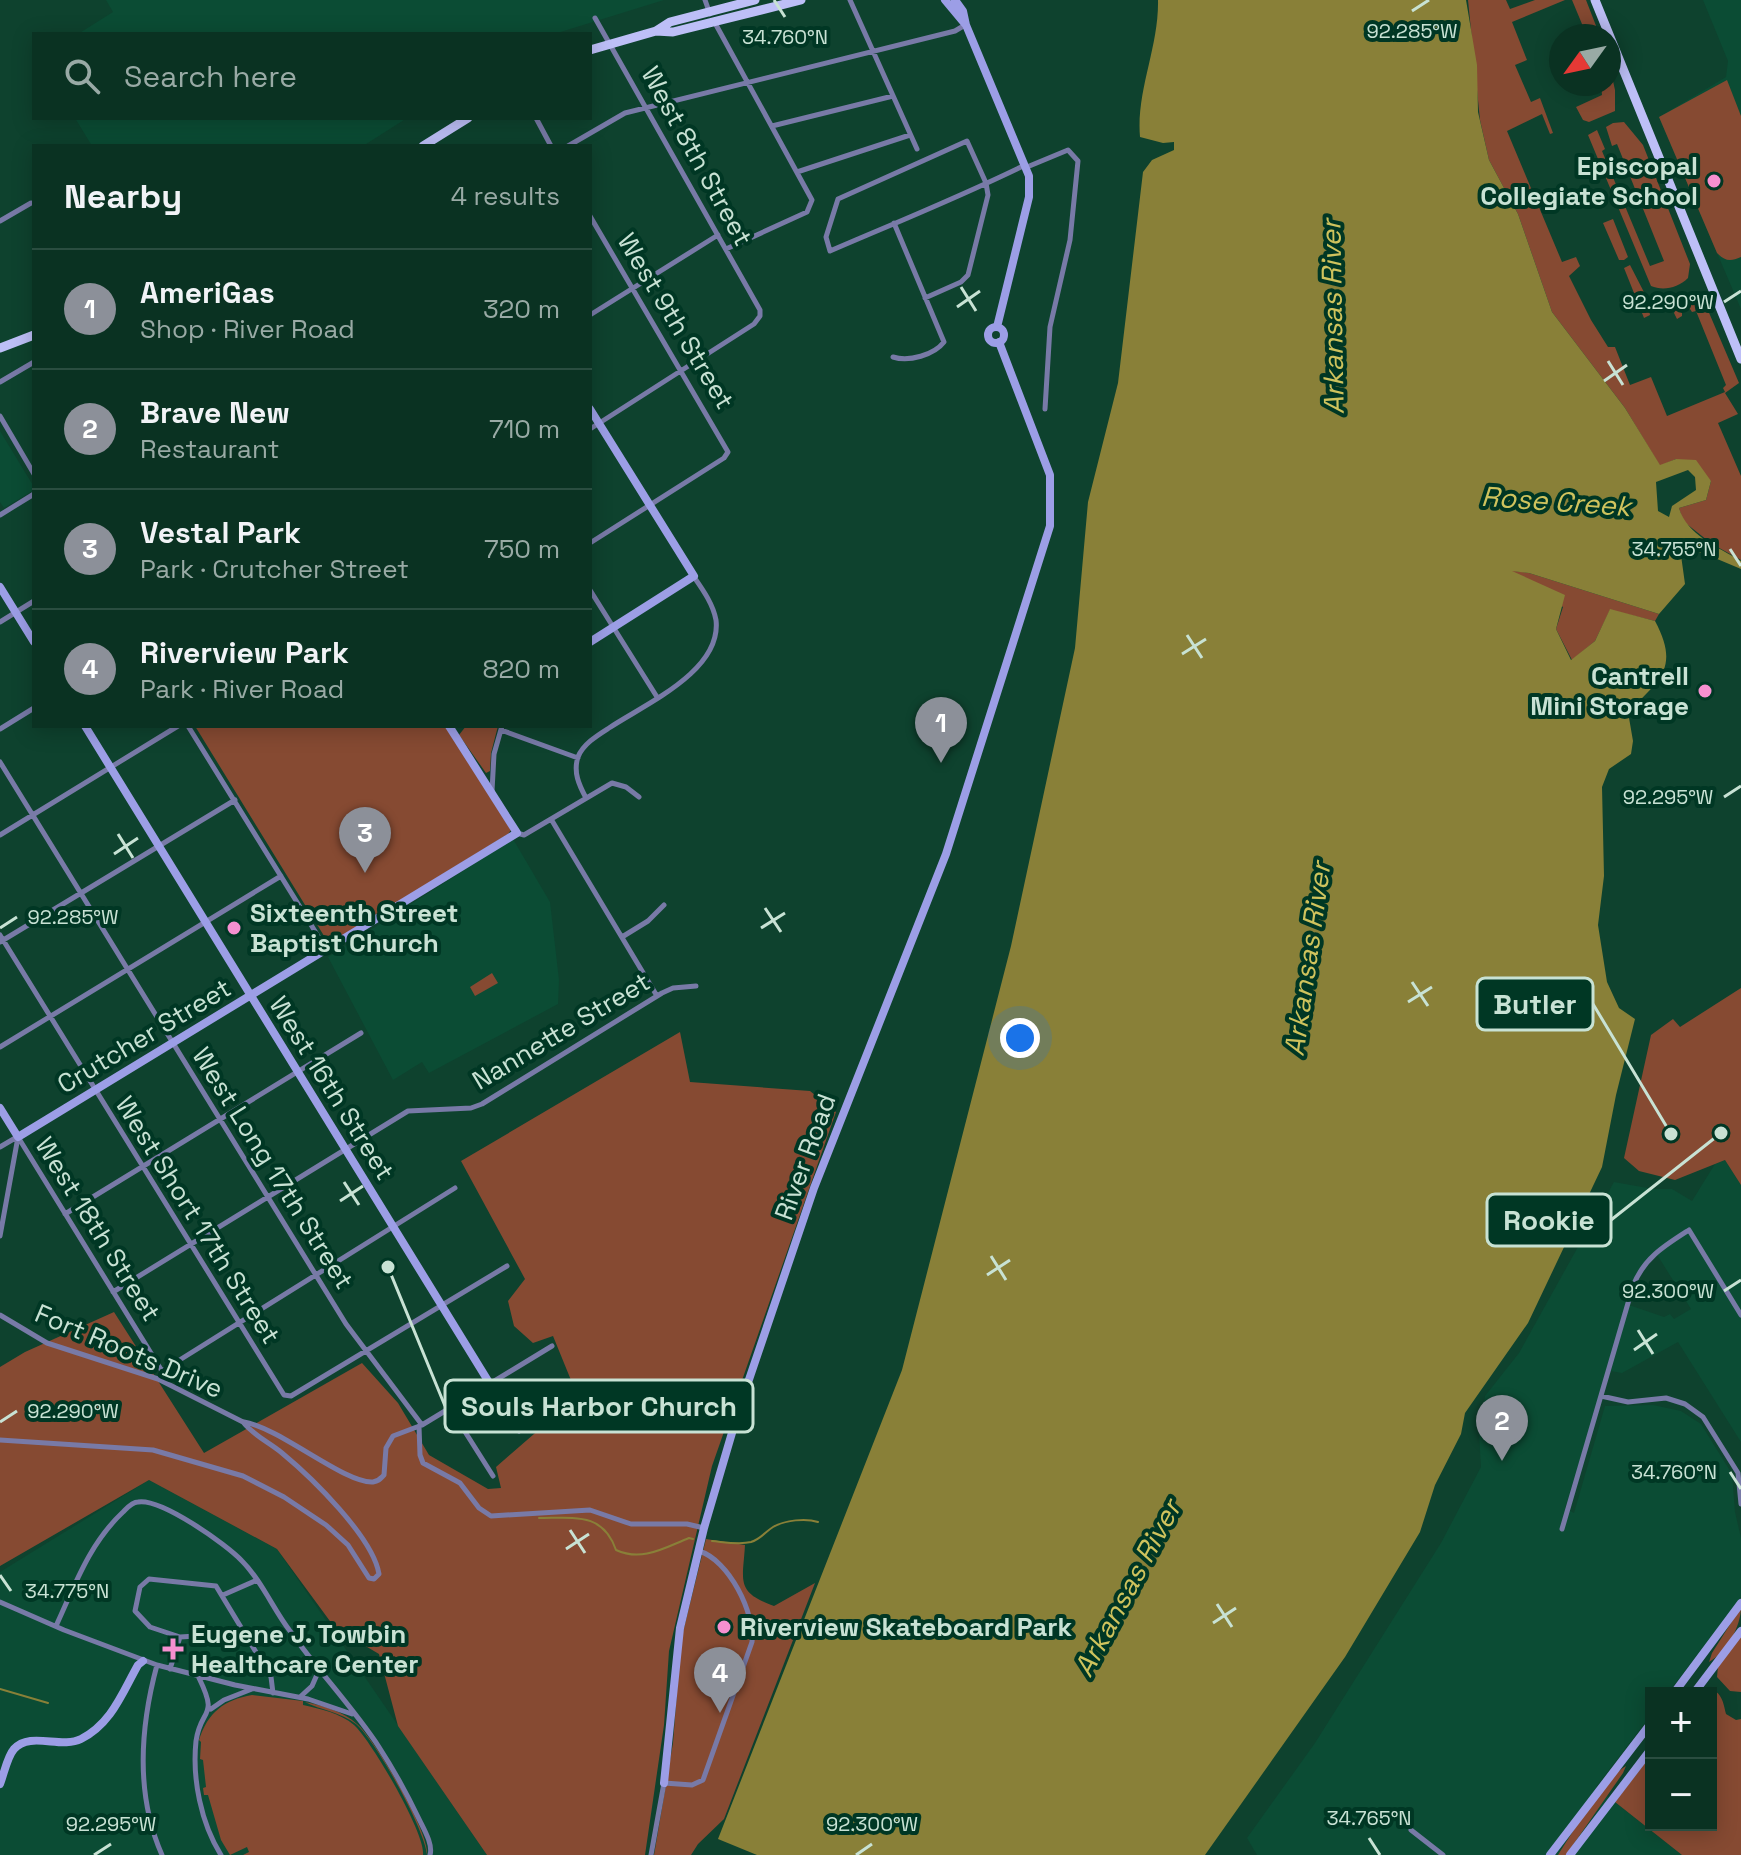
<!DOCTYPE html>
<meta charset="utf-8">
<style>
body{margin:0;font-family:"Space Grotesk",sans-serif;background:#133a2a;color:#f1f3f6}
.controls{position:absolute;right:24px;bottom:24px;display:grid;overflow:hidden;border-radius:0px;box-shadow:0 4px 20px #0003}
.controls button{width:72px;height:72px;display:grid;place-items:center;padding:0;border:0;border-bottom:2px solid #2a4d40;background:#0a3222;color:#f1f3f6;font:40px sans-serif}
.compass{position:absolute;left:1549px;top:24px;width:72px;height:72px;border-radius:50%;background:#0a3222;box-shadow:0 4px 20px #0003;rotate:237deg}
.you{position:absolute;left:1020px;top:1038px;width:28px;height:28px;margin:-20px;border:6px solid #fff;border-radius:50%;background:#1a73e8;box-shadow:0 0 0 12px #1a73e833}
.badge{display:grid;place-items:center;width:52px;height:52px;border-radius:50%;background:#8c9099;color:#fff;font-size:26px;font-weight:700}
.pin{position:absolute;translate:-50% -66px;filter:drop-shadow(0 2px 4px #0008)}
.pin::after{content:'';position:absolute;top:42px;width:28px;height:24px;background:inherit;clip-path:polygon(0 0,100% 0,50% 100%)}
.list{margin:0;padding:0;list-style:none}
h2{display:flex;justify-content:space-between;align-items:center;height:104px;margin:0;padding:0 32px;font-size:34px}
h2 small{font-size:26px;font-weight:400;color:#99aaa5}
.list li{display:grid;grid-template-columns:52px 1fr auto;gap:24px;align-items:center;box-sizing:border-box;height:120px;padding:0 32px;border-top:2px solid #2a4d40}
.list b{display:block;font-size:30px;white-space:nowrap}
.list p{margin:0;font-size:26px;white-space:nowrap;color:#99aaa5}
.list em{font-size:26px;font-style:normal;color:#99aaa5}
.icon{flex:none;width:44px;height:44px;fill:none;stroke:currentColor;stroke-width:2;stroke-linecap:round;stroke-linejoin:round}
.map{position:relative;flex:none;width:1741px;height:1855px;overflow:hidden}
.search{position:absolute;background:#0a3222;box-shadow:0 4px 20px #0003;left:32px;top:32px;width:560px;height:88px;display:flex;align-items:center;gap:20px;box-sizing:border-box;padding:0 28px;border-radius:0px;color:#99aaa5;font-size:30px}
.panel{position:absolute;background:#0a3222;box-shadow:0 4px 20px #0003;left:32px;top:144px;width:560px;height:584px;border-radius:0px}
.map>svg:first-child{display:block}
</style>
<div class="map">
<svg width="1741" height="1855" viewBox="0 0 1741 1855">
<rect width="100%" height="100%" fill="#0e422e"/>
<path fill="#0b4c34" d="M 106,0 L 664,0 L 554,34 L 78,34 L 113,12 Z
M 1703,0 L 1741,0 L 1741,309 L 1659,117 L 1726,77 L 1728,61 Z
M 75,118 L 407,118 L 363,146 L 92,146 Z
M 0,431 L 34,487 L 34,490 L 4,508 L 0,502 Z
M 513,839 L 550,902 L 559,980 L 558,1004 L 429,1073 L 422,1062 L 393,1080 L 328,957 Z
M 1725,1160 L 1741,1185 L 1741,1442 L 1678,1342 L 1622,1373 L 1611,1371 L 1629,1305 L 1664,1317 L 1670,1314 L 1674,1319 L 1691,1309 L 1656,1253 L 1684,1231 L 1653,1252 L 1639,1269 L 1565,1508 L 1574,1513 L 1605,1406 L 1653,1405 L 1681,1411 L 1701,1424 L 1732,1474 L 1735,1512 L 1741,1538 L 1741,1597 L 1668,1693 L 1651,1693 L 1651,1715 L 1596,1787 L 1682,1855 L 1257,1855 L 1247,1838 L 1315,1743 L 1441,1543 L 1481,1467 L 1479,1433 L 1485,1396 L 1519,1353 L 1614,1182 L 1653,1189 L 1672,1189 L 1692,1201 L 1715,1164 Z
M 149,1480 L 277,1549 L 487,1855 L 0,1855 L 0,1572 Z"/>
<path fill="#864a32" d="M 1468,0 L 1506,0 L 1510,9 L 1535,0 L 1565,0 L 1512,22 L 1527,60 L 1515,65 L 1531,102 L 1540,98 L 1553,133 L 1550,134 L 1542,114 L 1507,131 L 1562,262 L 1576,257 L 1580,266 L 1569,276 L 1591,320 L 1608,347 L 1615,347 L 1630,385 L 1651,377 L 1667,416 L 1725,392 L 1723,388 L 1726,385 L 1696,311 L 1692,312 L 1690,309 L 1682,312 L 1682,316 L 1677,319 L 1674,313 L 1677,307 L 1695,301 L 1707,308 L 1739,383 L 1725,393 L 1738,414 L 1718,423 L 1741,476 L 1741,560 L 1712,544 L 1683,521 L 1679,508 L 1706,500 L 1711,481 L 1676,459 L 1660,466 L 1625,408 L 1552,312 L 1518,214 L 1489,160 L 1480,120 Z
M 1572,0 L 1586,0 L 1600,36 L 1587,36 Z
M 1609,63 L 1615,90 L 1615,111 L 1589,122 L 1583,120 L 1576,107 L 1602,95 L 1601,84 L 1609,84 Z
M 1727,80 L 1741,116 L 1741,257 C 1730,262 1725,261 1717,253 L 1659,117 Z
M 1624,122 L 1643,145 L 1690,264 L 1688,278 C 1678,288 1663,291 1651,286 L 1588,135 L 1597,130 L 1605,149 L 1602,151 L 1650,266 L 1664,261 L 1617,144 L 1612,146 L 1606,127 L 1613,123 Z
M 1613,219 L 1628,257 L 1624,260 L 1619,260 L 1603,223 Z
M 1630,265 L 1647,298 L 1650,315 L 1644,318 L 1624,268 Z
M 1507,570 L 1529,573 L 1659,614 L 1655,621 L 1610,610 L 1595,641 L 1572,660 L 1556,629 L 1563,607 Z
M 195,726 L 445,726 L 511,830 L 508,834 L 329,944 Z
M 466,726 L 498,726 L 491,753 L 490,771 L 486,773 L 459,735 Z
M 492,973 L 498,983 L 475,996 L 470,987 Z
M 1741,988 L 1741,1185 L 1725,1160 L 1675,1180 L 1639,1171 L 1624,1158 L 1651,1035 L 1673,1019 L 1680,1027 Z
M 680,1032 L 690,1082 L 810,1091 L 836,1112 L 712,1466 L 669,1651 L 664,1725 L 645,1855 L 487,1855 L 398,1726 L 379,1654 L 335,1628 L 277,1549 L 149,1480 L 0,1566 L 0,1367 L 25,1352 L 114,1312 L 204,1453 L 362,1363 L 398,1403 L 429,1455 L 488,1489 L 501,1488 L 496,1467 L 549,1421 L 575,1390 L 553,1336 L 533,1343 L 514,1326 L 508,1301 L 525,1279 L 461,1161 Z
M 706,1539 L 745,1545 C 743,1581 735,1592 774,1606 L 815,1583 L 724,1819 L 698,1844 L 691,1855 L 654,1855 L 673,1743 L 681,1640 Z
M 1741,1607 C 1741,1627 1726,1653 1709,1662 L 1712,1653 Z
M 1741,1636 L 1741,1692 L 1730,1691 L 1717,1677 L 1718,1666 Z
M 1706,1687 C 1721,1691 1723,1700 1726,1714 L 1736,1720 L 1741,1719 L 1741,1855 L 1682,1855 L 1615,1802 L 1651,1755 L 1651,1825 L 1711,1825 L 1711,1693 L 1699,1693 Z
M 252,1695 L 303,1701 L 303,1705 C 321,1709 340,1713 354,1725 C 371,1740 426,1834 423,1855 L 243,1855 L 249,1852 L 247,1847 L 230,1855 L 221,1840 L 208,1795 L 204,1795 L 203,1788 L 206,1787 L 203,1760 L 200,1759 L 201,1742 L 199,1740 C 208,1712 224,1700 252,1695 Z
M 305,1702 C 324,1706 343,1711 357,1724 C 375,1739 430,1833 427,1855 C 425,1830 377,1742 356,1724 C 341,1712 320,1710 305,1702 Z
M 1626,1766 L 1623,1773 L 1566,1855 L 1558,1855 C 1573,1832 1604,1779 1626,1766 Z"/>
<path fill="#898038" fill-rule="evenodd" d="M 1158,0 L 1466,0 L 1477,65 L 1478,112 L 1489,160 L 1518,214 L 1552,312 L 1625,408 L 1660,465 L 1676,459 L 1696,460 L 1711,481 L 1706,500 L 1679,508 C 1687,535 1718,547 1741,561 L 1741,569 L 1703,553 L 1680,548 L 1685,584 L 1659,614 L 1529,573 L 1512,571 L 1565,595 L 1556,629 L 1571,660 L 1595,641 L 1610,609 L 1655,621 C 1680,668 1660,680 1628,712 L 1633,741 L 1631,754 L 1609,769 L 1602,787 L 1604,876 L 1598,925 L 1607,982 L 1619,1008 L 1635,1019 L 1616,1095 L 1602,1167 L 1528,1323 L 1465,1413 L 1461,1434 L 1435,1485 L 1420,1532 L 1345,1657 L 1205,1855 L 757,1855 L 718,1839 L 902,1370 L 1011,946 L 1075,648 L 1088,502 L 1118,383 L 1143,172 L 1152,160 L 1174,150 L 1174,142 L 1163,143 L 1140,137 C 1136,91 1159,47 1158,0 ZM 1688,470 L 1695,477 L 1696,490 L 1672,506 L 1669,517 L 1658,511 L 1656,482 Z"/>
<g fill="none" stroke-linecap="round" stroke-linejoin="round">
<path stroke="#898038" stroke-width="2" d="M 539,1518 C 574,1518 603,1512 616,1550 C 642,1562 664,1548 689,1538 L 693,1539
M 712,1541 C 724,1542 739,1545 751,1542 C 761,1539 765,1532 773,1527 C 785,1520 806,1518 818,1522
M 0,1689 L 48,1703"/>
<path stroke="#787aa7" stroke-width="5" d="M 705,0 L 710,14
M 850,0 L 917,149
M 715,23 L 812,200 L 807,212 L 726,249
M 536,118 L 551,146
M 772,126 L 893,96
M 568,146 L 625,113 L 955,31 L 965,25
M 1027,167 L 1068,150 L 1078,161 L 1070,240 L 1050,327 L 1045,409
M 797,172 L 910,135
M 590,216 L 728,452 L 724,458 L 590,543
M 0,221 L 31,203
M 925,298 L 961,282 L 968,275 L 988,195 L 986,183 L 967,141 L 838,199 L 826,237 L 830,251 C 895,223 962,196 1025,165
M 590,315 L 718,235
M 893,357 C 909,362 934,355 944,342 L 894,223
M 0,382 L 34,362
M 0,416 L 34,474
M 590,429 L 754,324 L 760,316 L 760,310 L 595,18
M 0,515 L 34,494
M 590,590 L 657,697
M 0,622 L 34,601
M 188,726 L 326,949
M 0,729 L 34,708
M 501,730 L 578,758
M 0,762 L 346,1324 L 422,1425
M 492,791 L 494,754 L 502,726
M 586,798 C 579,785 573,772 578,757 C 583,744 598,735 609,728 C 645,704 722,671 716,620 C 713,604 703,590 694,577
M 551,819 L 657,996
M 517,833 L 524,835 L 612,783 L 626,787 L 639,797
M 0,835 L 178,726
M 0,935 L 284,1395 L 291,1396 L 507,1266
M 622,937 L 648,921 L 664,905
M 0,942 L 235,800
M 0,1047 L 281,876
M 18,1137 L 162,1371 L 455,1188
M 0,1147 L 17,1137
M 65,1214 L 361,1033
M 0,1236 L 18,1137
M 113,1292 L 408,1111 L 471,1108 L 482,1104 L 662,993 L 673,988 L 696,986
M 0,1315 L 47,1343 L 158,1379 L 243,1422 C 254,1436 269,1442 282,1453 C 311,1477 373,1537 379,1574 L 374,1579 L 369,1578 L 348,1545 L 326,1525 L 284,1497 L 243,1476 L 153,1450 L 0,1440
M 490,1384 L 519,1431
M 1601,1396 L 1628,1402 L 1666,1398 L 1685,1404 L 1703,1417 L 1738,1473 L 1741,1504
M 450,1408 L 493,1476
M 244,1422 C 280,1428 345,1484 373,1482 C 379,1481 380,1479 384,1475 L 386,1448 L 393,1436 L 422,1425 L 552,1346
M 419,1426 L 420,1455 L 423,1463 L 460,1483 L 479,1508 L 491,1516 L 590,1510 L 631,1524 L 687,1524 L 704,1528
M 1562,1529 L 1633,1286 C 1644,1258 1664,1246 1689,1230 L 1741,1315
M 223,1595 L 257,1580
M 0,1602 L 64,1630 L 157,1665 L 235,1685 L 308,1699 L 352,1714
M 56,1626 C 75,1585 89,1544 123,1512 C 127,1508 132,1502 138,1502 C 161,1498 226,1544 242,1561 C 262,1581 273,1609 290,1631 C 318,1671 352,1706 379,1747 C 394,1770 408,1796 420,1821 C 425,1831 433,1845 430,1855
M 244,1633 L 180,1637 L 150,1627 L 135,1611 L 140,1587 L 149,1579 L 216,1586 L 271,1677 L 273,1693
M 157,1665 C 140,1728 135,1794 162,1855
M 170,1669 L 180,1637
M 199,1678 C 219,1719 201,1707 196,1741 C 192,1779 201,1823 221,1855
M 300,1697 L 312,1686 L 319,1670
M 211,1709 L 224,1700 L 252,1689
M 1411,1830 L 1443,1855
M 651,1855 L 664,1783 L 692,1785 L 703,1780 L 752,1642 C 755,1613 729,1560 699,1551"/>
<path stroke="#9c9ee6" stroke-width="8" d="M 945,0 L 965,24
M 955,0 L 963,11 L 966,25 L 1029,176 L 1029,197 L 997,327
M988 335a8 8 0 1 1 16 0a8 8 0 1 1-16 0Z
M 590,409 L 694,576 L 590,642
M 0,587 L 34,642
M 85,726 L 490,1384
M 0,1108 L 18,1137 L 517,833 L 449,726
M 1674,1693 L 1741,1603
M 1694,1693 L 1741,1631
M 664,1783 L 680,1628 L 704,1528 L 739,1409 L 814,1188 L 946,854 L 1050,526 L 1050,475 L 999,342
M 0,1784 C 4,1774 7,1757 14,1749 C 30,1731 61,1749 81,1739 C 112,1723 122,1693 138,1665 L 143,1661
M 1550,1855 L 1651,1723
M 1570,1855 L 1651,1749"/>
<path stroke="#bdbff7" stroke-width="9" d="M 1595,0 L 1741,359
M 656,31 L 673,32 L 801,0
M 590,50 L 656,31 L 670,22 L 755,0
M 423,146 L 468,118
M 0,348 L 34,335"/>
</g>
<path fill="none" stroke="#c8e2d4" stroke-width="3" d="M 774,0 L 785,17M 1412,11 L 1429,0M 961,287 L 976,311M 1724,302 L 1741,291M 957,307 L 980,291M 1608,361 L 1623,385M 1604,381 L 1627,365M 1730,549 L 1741,566M 1187,635 L 1202,658M 1182,654 L 1206,639M 1724,797 L 1741,786M 118,834 L 133,858M 114,854 L 138,838M 765,908 L 781,932M 0,928 L 17,917M 761,928 L 785,913M 1412,982 L 1428,1006M 1408,1002 L 1432,987M 344,1182 L 359,1205M 340,1201 L 363,1186M 991,1256 L 1006,1280M 987,1275 L 1010,1260M 1724,1291 L 1741,1280M 1638,1330 L 1653,1354M 1634,1350 L 1657,1334M 0,1422 L 17,1411M 1730,1472 L 1741,1489M 570,1530 L 585,1553M 566,1549 L 589,1534M 0,1575 L 11,1591M 1217,1604 L 1232,1627M 1213,1623 L 1236,1608M 1369,1838 L 1380,1855M 94,1855 L 111,1844M 856,1855 L 872,1844"/>
<g fill="#f690d0" stroke="#003724" stroke-width="3">
<circle cx="1714" cy="181" r="8"/>
<circle cx="1705" cy="691" r="8"/>
<circle cx="234" cy="928" r="8"/>
<circle cx="724" cy="1627" r="8"/>
<path d="M169 1637h8v8h8v8h-8v8h-8v-8h-8v-8h8z"/>
</g>
<g text-anchor="middle" dominant-baseline="central" stroke-width="8" stroke-linejoin="round" paint-order="stroke">
<g font-size="26" fill="#c8e2d4" stroke="#003724">
<text transform="translate(697 156) rotate(61)">West 8th Street</text>
<text transform="translate(676 321) rotate(59)">West 9th Street</text>
<text transform="translate(561 1031) rotate(-31)">Nannette Street</text>
<text transform="translate(144 1036) rotate(-31)">Crutcher Street</text>
<text transform="translate(332 1088) rotate(58)">West 16th Street</text>
<text transform="translate(805 1157) rotate(-70)">River Road</text>
<text transform="translate(273 1168) rotate(58)">West Long 17th Street</text>
<text transform="translate(198 1220) rotate(58)">West Short 17th Street</text>
<text transform="translate(98 1229) rotate(58)">West 18th Street</text>
<text transform="translate(129 1351) rotate(23)">Fort Roots Drive</text>
</g>
<g font-size="26" font-weight="bold" fill="#c8e2d4" stroke="#003724" text-anchor="start">
<text x="1698" y="166" text-anchor="end">Episcopal<tspan x="1698" dy="30">Collegiate School</tspan></text>
<text x="1689" y="676" text-anchor="end">Cantrell<tspan x="1689" dy="30">Mini Storage</tspan></text>
<text x="250" y="913">Sixteenth Street<tspan x="250" dy="30">Baptist Church</tspan></text>
<text x="740" y="1627">Riverview Skateboard Park</text>
<text x="191" y="1634">Eugene J. Towbin<tspan x="191" dy="30">Healthcare Center</tspan></text>
</g>
<g font-size="28" font-style="italic" fill="#cfc35d" stroke="#003724">
<text transform="translate(1332 317) rotate(-91)">Arkansas River</text>
<text transform="translate(1556 501) rotate(4)">Rose Creek</text>
<text transform="translate(1307 959) rotate(-82)">Arkansas River</text>
<text transform="translate(1127 1588) rotate(-62)">Arkansas River</text>
</g>
</g>
<g font-size="20" text-anchor="middle" fill="#c8e2d4" stroke="#003724" stroke-width="8" stroke-linejoin="round" paint-order="stroke">
<text x="1412" y="38">92.285°W</text>
<text x="785" y="44">34.760°N</text>
<text x="1668" y="309">92.290°W</text>
<text x="1674" y="556">34.755°N</text>
<text x="1668" y="804">92.295°W</text>
<text x="73" y="924">92.285°W</text>
<text x="1668" y="1298">92.300°W</text>
<text x="73" y="1418">92.290°W</text>
<text x="1674" y="1479">34.760°N</text>
<text x="67" y="1598">34.775°N</text>
<text x="1369" y="1825">34.765°N</text>
<text x="111" y="1831">92.295°W</text>
<text x="872" y="1831">92.300°W</text>
</g>
<path fill="none" stroke="#c8e2d4" stroke-width="3" d="M1671 1134L1593 1004M1721 1133L1611 1220M388 1267L445 1406"/>
<g fill="#c8e2d4" stroke="#003724" stroke-width="3">
<circle cx="1671" cy="1134" r="8"/>
<circle cx="1721" cy="1133" r="8"/>
<circle cx="388" cy="1267" r="8"/>
</g>
<g fill="#003724" stroke="#c8e2d4" stroke-width="3">
<rect x="1477" y="978" width="116" height="52" rx="8"/>
<rect x="1487" y="1194" width="124" height="52" rx="8"/>
<rect x="445" y="1380" width="308" height="52" rx="8"/>
</g>
<g font-size="28" text-anchor="middle" font-weight="bold" fill="#c8e2d4">
<text x="1535" y="1014">Butler</text>
<text x="1549" y="1230">Rookie</text>
<text x="599" y="1416">Souls Harbor Church</text>
</g>
</svg>
<div class="controls">
<button>+</button>
<button>−</button>
</div>
<svg class="compass" viewBox="-18 -18 36 36"><path d="M0-13l5 13h-10z" fill="#e53935"/><path d="M0 13l5-13h-10z" fill="#99aaa5"/></svg>
<div class="you"></div>
<div class="pin badge" style="left:941px;top:763px">1</div>
<div class="pin badge" style="left:1502px;top:1461px">2</div>
<div class="pin badge" style="left:365px;top:873px">3</div>
<div class="pin badge" style="left:720px;top:1713px">4</div>
<div class="search"><svg class="icon" aria-label="search" viewBox="0 0 24 24"><circle cx="10" cy="10" r="6"/><path d="M15 15l6 6"/></svg>Search here</div>
<section class="panel">
<h2>Nearby<small>4 results</small></h2>
<ul class="list">
<li><span class="badge">1</span><div><b>AmeriGas</b><p>Shop · River Road</p></div><em>320 m</em></li>
<li><span class="badge">2</span><div><b>Brave New</b><p>Restaurant</p></div><em>710 m</em></li>
<li><span class="badge">3</span><div><b>Vestal Park</b><p>Park · Crutcher Street</p></div><em>750 m</em></li>
<li><span class="badge">4</span><div><b>Riverview Park</b><p>Park · River Road</p></div><em>820 m</em></li>
</ul>
</section>
</div>
